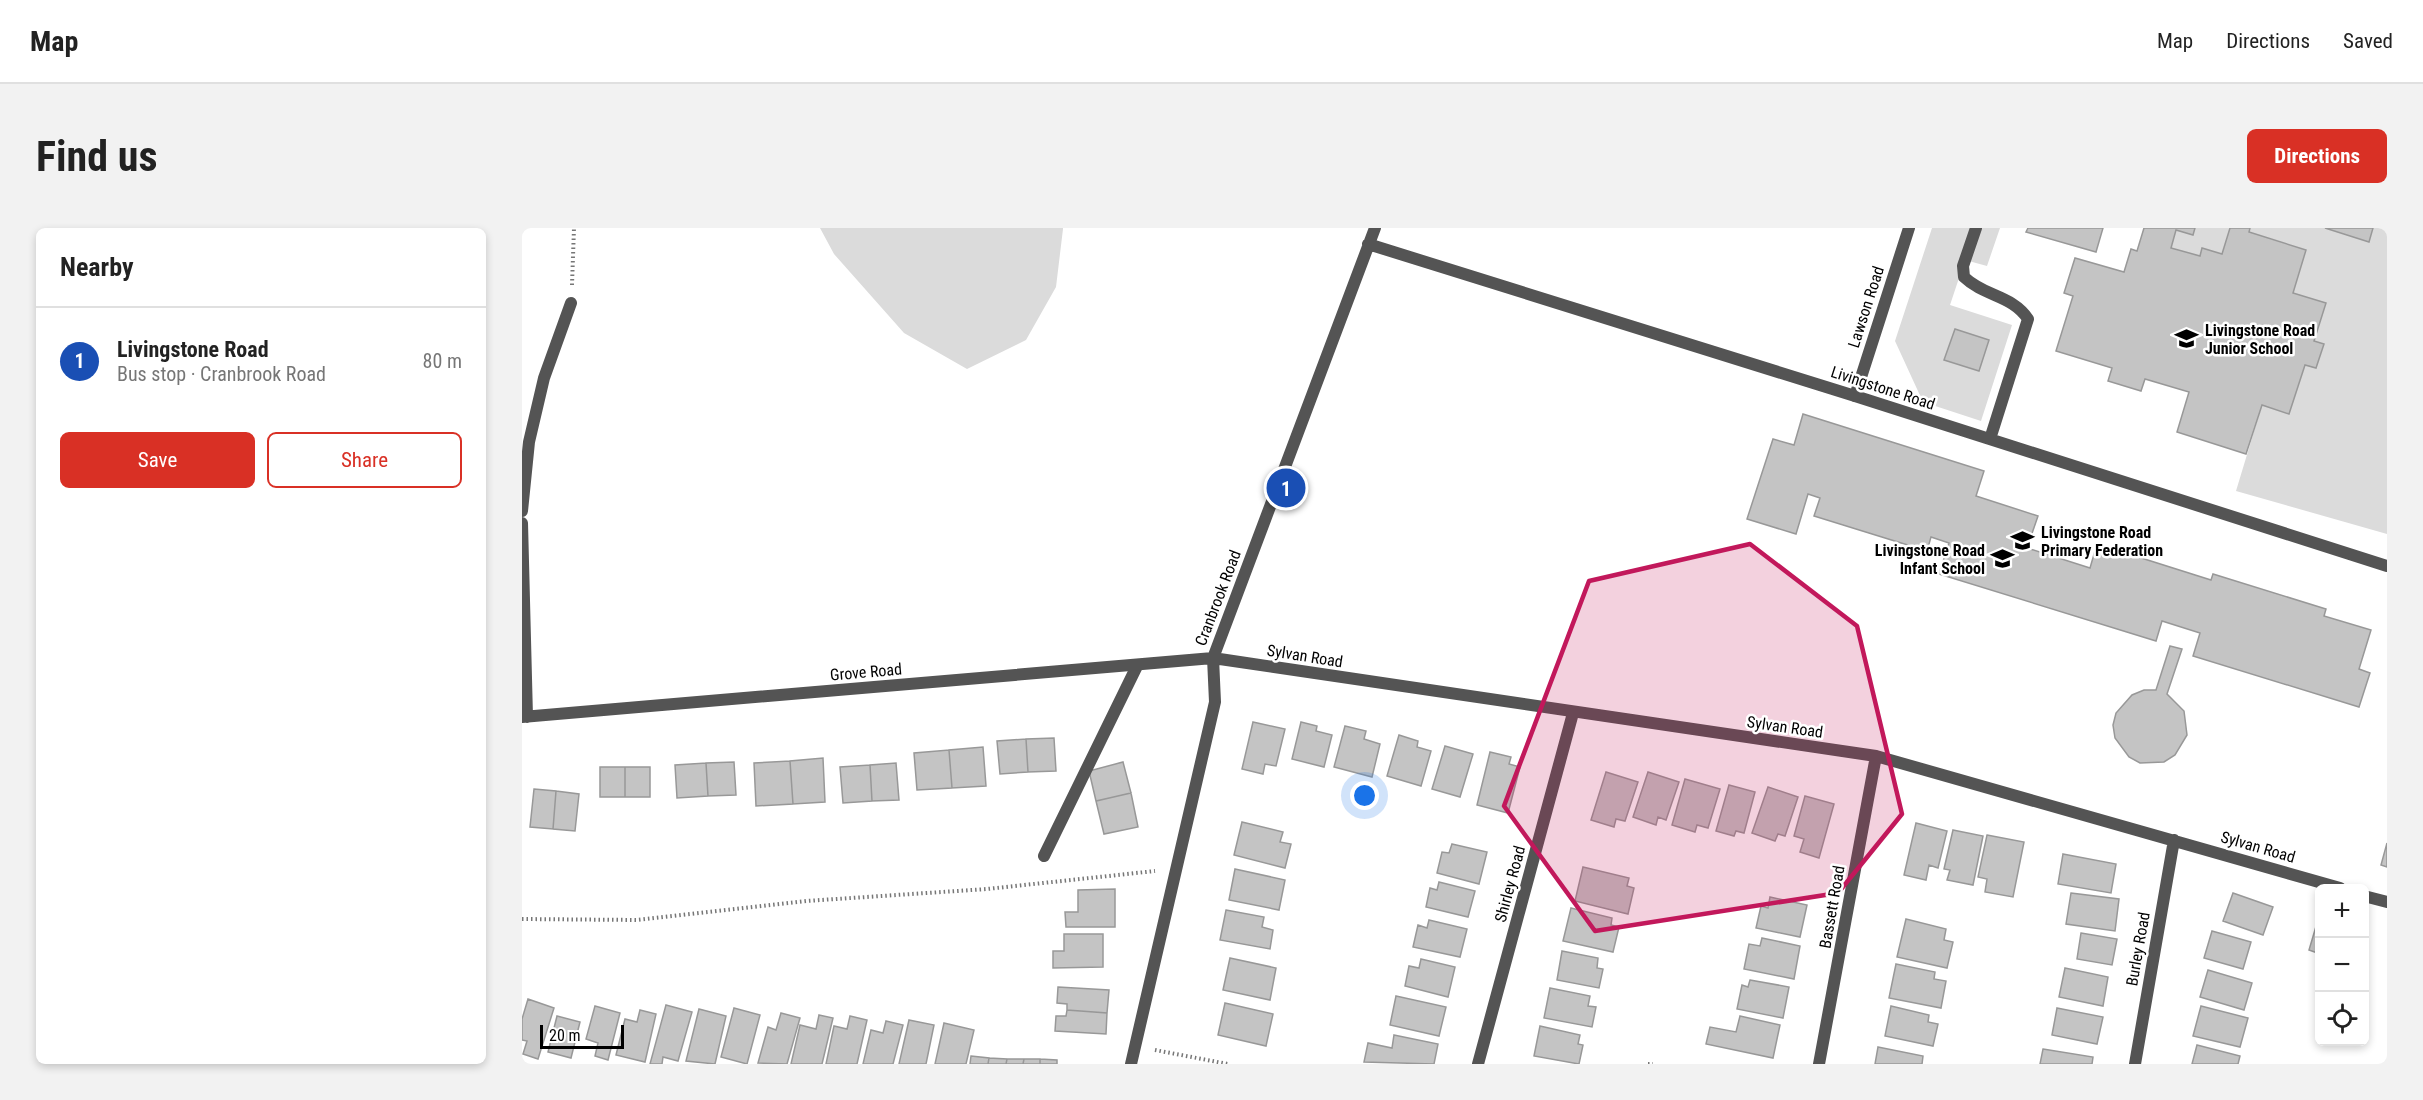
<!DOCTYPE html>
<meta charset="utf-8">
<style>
body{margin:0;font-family:"Roboto Condensed",sans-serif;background:#f2f2f2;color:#222}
.controls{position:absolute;right:18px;bottom:18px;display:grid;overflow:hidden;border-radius:9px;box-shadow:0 3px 9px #0003}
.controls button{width:54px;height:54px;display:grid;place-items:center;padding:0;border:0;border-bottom:2px solid #e0e0e0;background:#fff;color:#222;font:30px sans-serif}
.scale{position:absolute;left:18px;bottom:15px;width:84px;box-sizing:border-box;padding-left:6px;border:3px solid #000;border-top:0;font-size:16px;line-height:21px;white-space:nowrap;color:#000;-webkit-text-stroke:4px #fff;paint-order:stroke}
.you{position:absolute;left:843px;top:568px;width:21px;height:21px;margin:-15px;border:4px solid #fff;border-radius:50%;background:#1a73e8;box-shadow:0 0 0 9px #1a73e833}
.badge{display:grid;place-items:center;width:39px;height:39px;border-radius:50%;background:#d93025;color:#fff;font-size:20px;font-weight:700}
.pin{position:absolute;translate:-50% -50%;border:3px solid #fff;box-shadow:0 2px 6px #0006}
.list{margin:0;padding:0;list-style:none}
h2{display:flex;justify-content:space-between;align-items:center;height:78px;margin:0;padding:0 24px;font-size:26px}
h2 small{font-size:20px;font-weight:400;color:#767676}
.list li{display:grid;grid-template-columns:39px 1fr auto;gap:18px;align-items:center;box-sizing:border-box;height:108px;padding:0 24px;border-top:2px solid #e0e0e0}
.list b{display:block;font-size:22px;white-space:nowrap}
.list p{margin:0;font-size:20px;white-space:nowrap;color:#767676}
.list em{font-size:20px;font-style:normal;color:#767676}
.actions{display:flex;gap:12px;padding:18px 24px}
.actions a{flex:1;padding:14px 0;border:2px solid #d93025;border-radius:9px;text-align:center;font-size:21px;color:#d93025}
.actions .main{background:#d93025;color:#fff}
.icon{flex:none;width:33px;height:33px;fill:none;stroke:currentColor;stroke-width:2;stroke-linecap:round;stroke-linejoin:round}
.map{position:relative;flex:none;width:1865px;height:836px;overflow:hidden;border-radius:9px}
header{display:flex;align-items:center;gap:36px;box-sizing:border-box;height:84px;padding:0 30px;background:#fff;border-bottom:2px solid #e0e0e0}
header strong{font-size:28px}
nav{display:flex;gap:33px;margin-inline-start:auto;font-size:21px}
.intro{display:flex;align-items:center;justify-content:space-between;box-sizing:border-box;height:144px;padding:0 36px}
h1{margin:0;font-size:42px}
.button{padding:15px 27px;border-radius:9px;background:#d93025;color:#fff;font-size:21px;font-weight:700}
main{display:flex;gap:36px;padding:0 36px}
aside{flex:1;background:#fff;border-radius:9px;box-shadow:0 3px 9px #0003}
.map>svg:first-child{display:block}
</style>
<header>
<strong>Map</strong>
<nav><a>Map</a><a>Directions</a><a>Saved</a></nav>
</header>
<div class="intro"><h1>Find us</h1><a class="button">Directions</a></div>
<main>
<aside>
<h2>Nearby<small></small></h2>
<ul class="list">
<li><span class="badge" style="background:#1a4fb4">1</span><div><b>Livingstone Road</b><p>Bus stop · Cranbrook Road</p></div><em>80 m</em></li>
</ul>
<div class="actions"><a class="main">Save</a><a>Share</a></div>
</aside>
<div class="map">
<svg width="1865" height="836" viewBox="0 0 1865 836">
<rect width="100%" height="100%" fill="#fff"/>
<path fill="#dbdbdb" d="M 298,0 L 541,0 L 541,1 L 534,59 L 504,112 L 445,141 L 382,105 L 312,26 Z
M 1410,0 L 1478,0 L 1465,38 L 1443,32 L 1428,77 L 1490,97 L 1459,193 L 1401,174 L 1373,113 Z
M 1673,0 L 1708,0 L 1700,26 L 1680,20 L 1678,28 L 1649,20 L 1654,2 Z
M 1728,0 L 1803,0 L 1847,13 L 1851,0 L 1865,0 L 1865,306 L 1714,263 L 1740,177 L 1767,185 L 1783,137 L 1794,140 L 1802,116 L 1792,113 L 1771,65 L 1784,22 L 1727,4 Z"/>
<path fill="#c4c4c4" stroke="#989898" stroke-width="1.5" d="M 1506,0 L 1581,0 L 1574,24 L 1504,4 Z
M 1622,0 L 1673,0 L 1671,7 L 1654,2 L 1649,20 L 1678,28 L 1680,20 L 1700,26 L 1708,0 L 1728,0 L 1727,4 L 1784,22 L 1771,65 L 1804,75 L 1792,113 L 1802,116 L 1794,140 L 1783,137 L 1767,186 L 1740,177 L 1724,226 L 1655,204 L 1667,164 L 1623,151 L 1619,163 L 1586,153 L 1590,140 L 1534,123 L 1551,68 L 1542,65 L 1553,30 L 1602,44 L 1609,21 L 1615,23 Z
M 1803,0 L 1851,0 L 1847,14 Z
M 1433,101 L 1467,112 L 1457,143 L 1422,132 Z
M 1281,186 L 1462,243 L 1454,268 L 1516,288 L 1505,320 L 1568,340 L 1575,316 L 1689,352 L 1691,346 L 1804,381 L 1802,388 L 1849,402 L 1837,441 L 1848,445 L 1837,479 L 1671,428 L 1678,405 L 1640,393 L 1634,413 L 1417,346 L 1427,315 L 1409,309 L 1405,323 L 1292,288 L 1298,270 L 1286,266 L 1274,306 L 1225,291 L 1251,211 L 1272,217 Z
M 1648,418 L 1660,421 L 1645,466 L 1662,483 L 1665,507 L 1653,527 L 1642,534 L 1618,535 L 1607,529 L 1593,510 L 1591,497 L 1594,485 L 1610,467 L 1622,462 L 1634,462 Z
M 731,494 L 763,501 L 754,538 L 743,536 L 741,546 L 720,541 Z
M 779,494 L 795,498 L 794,503 L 810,507 L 802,539 L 770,531 Z
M 823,498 L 844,503 L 842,511 L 858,516 L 850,549 L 812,539 Z
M 877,507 L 896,513 L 895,519 L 909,523 L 899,558 L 865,548 Z
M 532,510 L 534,543 L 506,544 L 504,511 Z
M 504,511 L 506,544 L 478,546 L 475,513 Z
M 923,518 L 951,526 L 938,569 L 910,561 Z
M 461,519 L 464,558 L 430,560 L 427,522 Z
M 427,522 L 430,560 L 395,562 L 392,525 Z
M 968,524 L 989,529 L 987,536 L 998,539 L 986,585 L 955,577 Z
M 301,530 L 303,574 L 271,576 L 268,533 Z
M 268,533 L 271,576 L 234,578 L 232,535 Z
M 212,534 L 214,567 L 186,568 L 184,535 Z
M 601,534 L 609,565 L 574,573 L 567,543 Z
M 184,535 L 186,568 L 155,570 L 153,537 Z
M 374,535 L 377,572 L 350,573 L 348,537 Z
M 348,537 L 350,573 L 321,575 L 318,539 Z
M 78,539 L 103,539 L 103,569 L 78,569 Z
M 103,539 L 128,539 L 128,569 L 103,569 Z
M 1084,544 L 1116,554 L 1103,593 L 1094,591 L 1092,599 L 1069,592 Z
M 1126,544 L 1157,554 L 1144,592 L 1136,589 L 1134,597 L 1111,589 Z
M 1163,551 L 1198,561 L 1186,600 L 1175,597 L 1173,604 L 1150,597 Z
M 1207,557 L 1233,564 L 1222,605 L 1214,603 L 1212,608 L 1194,603 Z
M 1246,559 L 1276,569 L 1263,608 L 1256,606 L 1253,613 L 1230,605 Z
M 12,561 L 34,563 L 31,601 L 8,599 Z
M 34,563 L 57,566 L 53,603 L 31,601 Z
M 609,565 L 616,599 L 582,606 L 574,573 Z
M 1283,568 L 1312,576 L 1297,630 L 1278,624 L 1282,611 L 1272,608 Z
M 720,594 L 761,604 L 758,614 L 769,616 L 763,640 L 712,627 Z
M 1394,595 L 1425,603 L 1416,640 L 1407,637 L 1404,652 L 1382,647 Z
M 1431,602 L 1461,608 L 1451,657 L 1425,652 L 1428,642 L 1422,641 Z
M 1465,607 L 1502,614 L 1491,669 L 1463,664 L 1465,651 L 1456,649 Z
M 1865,615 L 1865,639 L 1859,637 Z
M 930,616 L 965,624 L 957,656 L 915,645 L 920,624 L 927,625 Z
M 1541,626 L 1594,636 L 1589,665 L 1536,656 Z
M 1061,639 L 1107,650 L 1105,658 L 1112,660 L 1106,686 L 1053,673 Z
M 713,641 L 763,652 L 757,682 L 707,672 Z
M 917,654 L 953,663 L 946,689 L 904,679 L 908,660 L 915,662 Z
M 593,661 L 593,699 L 544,699 L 543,684 L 556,684 L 556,662 Z
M 1549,665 L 1597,671 L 1593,703 L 1544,696 Z
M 1711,665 L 1751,679 L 1741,707 L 1701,693 Z
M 1248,669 L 1285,677 L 1278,709 L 1234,700 L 1239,678 L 1246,680 Z
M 1049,680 L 1090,690 L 1089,697 L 1097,699 L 1091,724 L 1041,713 Z
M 704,682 L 742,689 L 740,699 L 751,702 L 748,721 L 698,712 Z
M 1384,691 L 1424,701 L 1422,712 L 1431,714 L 1425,740 L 1375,729 Z
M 907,692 L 945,701 L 938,729 L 891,719 L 896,697 L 905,700 Z
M 1795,695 L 1798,696 L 1798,726 L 1787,722 Z
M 1690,703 L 1729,714 L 1721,741 L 1682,730 Z
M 1559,705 L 1595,711 L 1590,737 L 1555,731 Z
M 542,706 L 581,706 L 581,739 L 531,740 L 531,723 L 542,723 Z
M 1240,710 L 1278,718 L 1272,751 L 1222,741 L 1227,716 L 1238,718 Z
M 1040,723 L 1076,730 L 1075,740 L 1081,741 L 1077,760 L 1035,752 Z
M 708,730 L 754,740 L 748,772 L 701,762 Z
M 899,731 L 933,739 L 926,769 L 883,758 L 887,738 L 897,740 Z
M 1374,736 L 1413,744 L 1412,751 L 1424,753 L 1419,780 L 1367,770 Z
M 1543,740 L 1586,749 L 1581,778 L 1537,769 Z
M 1686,742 L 1730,755 L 1722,782 L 1678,769 Z
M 1228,752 L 1267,759 L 1261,790 L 1215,781 L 1220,757 L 1226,759 Z
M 536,759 L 587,762 L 585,785 L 545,782 L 545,776 L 535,775 Z
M 1028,760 L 1068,768 L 1066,778 L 1074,779 L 1070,799 L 1022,790 Z
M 874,768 L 924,779 L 917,808 L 868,797 Z
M 6,771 L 32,780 L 16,831 L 1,826 L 5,813 L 0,812 L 0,791 Z
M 703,775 L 751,786 L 744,818 L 696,807 Z
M 144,777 L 170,784 L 156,833 L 141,829 L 140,836 L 128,836 Z
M 73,778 L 98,785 L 86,832 L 73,828 L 76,815 L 64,811 Z
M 1369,778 L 1407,787 L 1406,794 L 1416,796 L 1411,818 L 1363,808 Z
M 1679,778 L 1726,790 L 1718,819 L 1671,808 Z
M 212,780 L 238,787 L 225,836 L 199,829 Z
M 1535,780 L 1581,789 L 1575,816 L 1530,807 Z
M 177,781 L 204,788 L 193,836 L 164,833 Z
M 118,782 L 134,786 L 123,834 L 94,827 L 103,791 L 115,794 Z
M 545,782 L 585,785 L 584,806 L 533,803 L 534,788 L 544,788 Z
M 259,785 L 278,790 L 265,836 L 236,835 L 246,799 L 254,802 Z
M 297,787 L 311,790 L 300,836 L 269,836 L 278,797 L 294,801 Z
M 35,788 L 58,794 L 49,830 L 26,824 Z
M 328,788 L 345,792 L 335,836 L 304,836 L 312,798 L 325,801 Z
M 1218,788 L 1258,797 L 1251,830 L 1184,816 L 1188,799 L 1214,804 Z
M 387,792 L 412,797 L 404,836 L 377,836 Z
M 364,793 L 381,797 L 371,836 L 341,836 L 349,802 L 361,805 Z
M 422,795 L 452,802 L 444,836 L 413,836 Z
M 1018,798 L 1058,807 L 1056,816 L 1061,817 L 1057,836 L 1012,828 Z
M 872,807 L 916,816 L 912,836 L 842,834 L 846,815 L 870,820 Z
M 1675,817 L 1718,828 L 1716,836 L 1670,836 Z
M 1356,819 L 1401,828 L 1400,836 L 1353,836 Z
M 1521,821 L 1571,829 L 1570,836 L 1518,836 Z
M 449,828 L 467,830 L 466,836 L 448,836 Z
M 467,830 L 485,831 L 484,836 L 466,836 Z
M 485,831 L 502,831 L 501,836 L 484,836 Z
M 502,831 L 518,831 L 518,836 L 501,836 Z
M 518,831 L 535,832 L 535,836 L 518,836 Z"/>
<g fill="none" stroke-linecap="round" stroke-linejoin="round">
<path stroke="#767676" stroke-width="4" stroke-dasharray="1.5 3" stroke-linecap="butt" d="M 50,57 L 52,0
M 0,691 L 115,692 L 284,673 L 465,661 L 633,643
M 633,822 L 706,836
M 1126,836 L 1131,836"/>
<path stroke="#545454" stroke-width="12" d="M 1454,0 L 1441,38 L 1442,49 C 1463,69 1490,67 1506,91 L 1468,211
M 1333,168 L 1865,338
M 522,628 L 615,438"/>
<path stroke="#545454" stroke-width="12" d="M 846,16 L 1333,168 L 1387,0
M 0,283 L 7,214 L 22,150 L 49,75
M 0,295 L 5,489
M 0,489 L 691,430 L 1354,528 L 1818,660
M 1842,668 L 1865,674
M 609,836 L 693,474 L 691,430 L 853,0
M 956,836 L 1051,485
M 1297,836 L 1354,528
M 1613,836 L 1652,612"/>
</g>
<path fill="#c2185b" fill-opacity="0.2" stroke="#c2185b" stroke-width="4.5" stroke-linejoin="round" d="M 1228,316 L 1335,398 L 1380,586 L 1316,665 L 1073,703 L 982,578 L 1067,353 Z"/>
<defs>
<symbol id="school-bare" viewBox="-9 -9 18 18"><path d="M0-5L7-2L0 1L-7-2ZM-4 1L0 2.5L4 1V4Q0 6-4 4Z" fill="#000" stroke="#fff" stroke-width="2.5" paint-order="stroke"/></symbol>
</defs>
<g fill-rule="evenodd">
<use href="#school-bare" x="1648" y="94" width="33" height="33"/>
<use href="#school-bare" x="1484" y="296" width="33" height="33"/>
<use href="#school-bare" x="1464" y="314" width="33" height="33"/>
</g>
<g text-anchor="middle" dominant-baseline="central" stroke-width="5" stroke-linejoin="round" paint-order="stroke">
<g font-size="16" fill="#000" stroke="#fff">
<text transform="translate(1344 79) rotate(-72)">Lawson Road</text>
<text transform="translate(1361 160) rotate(18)">Livingstone Road</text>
<text transform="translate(696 370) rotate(-69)">Cranbrook Road</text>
<text transform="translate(783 428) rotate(9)">Sylvan Road</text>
<text transform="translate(344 444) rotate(-5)">Grove Road</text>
<text transform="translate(1263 499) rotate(8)">Sylvan Road</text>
<text transform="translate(1736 619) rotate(16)">Sylvan Road</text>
<text transform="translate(988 656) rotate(-75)">Shirley Road</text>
<text transform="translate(1310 679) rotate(-80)">Bassett Road</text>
<text transform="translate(1616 721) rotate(-80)">Burley Road</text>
</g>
<g font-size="16" font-weight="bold" fill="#000" stroke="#fff" text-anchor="start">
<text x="1683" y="102">Livingstone Road<tspan x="1683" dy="18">Junior School</tspan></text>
<text x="1519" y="304">Livingstone Road<tspan x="1519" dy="18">Primary Federation</tspan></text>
<text x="1463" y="322" text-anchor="end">Livingstone Road<tspan x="1463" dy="18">Infant School</tspan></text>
</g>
</g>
</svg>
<div class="controls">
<button>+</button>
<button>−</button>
<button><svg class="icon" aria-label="locate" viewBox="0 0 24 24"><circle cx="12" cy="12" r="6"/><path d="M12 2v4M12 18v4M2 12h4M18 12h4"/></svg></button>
</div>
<div class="scale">20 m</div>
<div class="you"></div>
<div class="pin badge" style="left:764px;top:260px;background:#1a4fb4">1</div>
</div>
</main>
